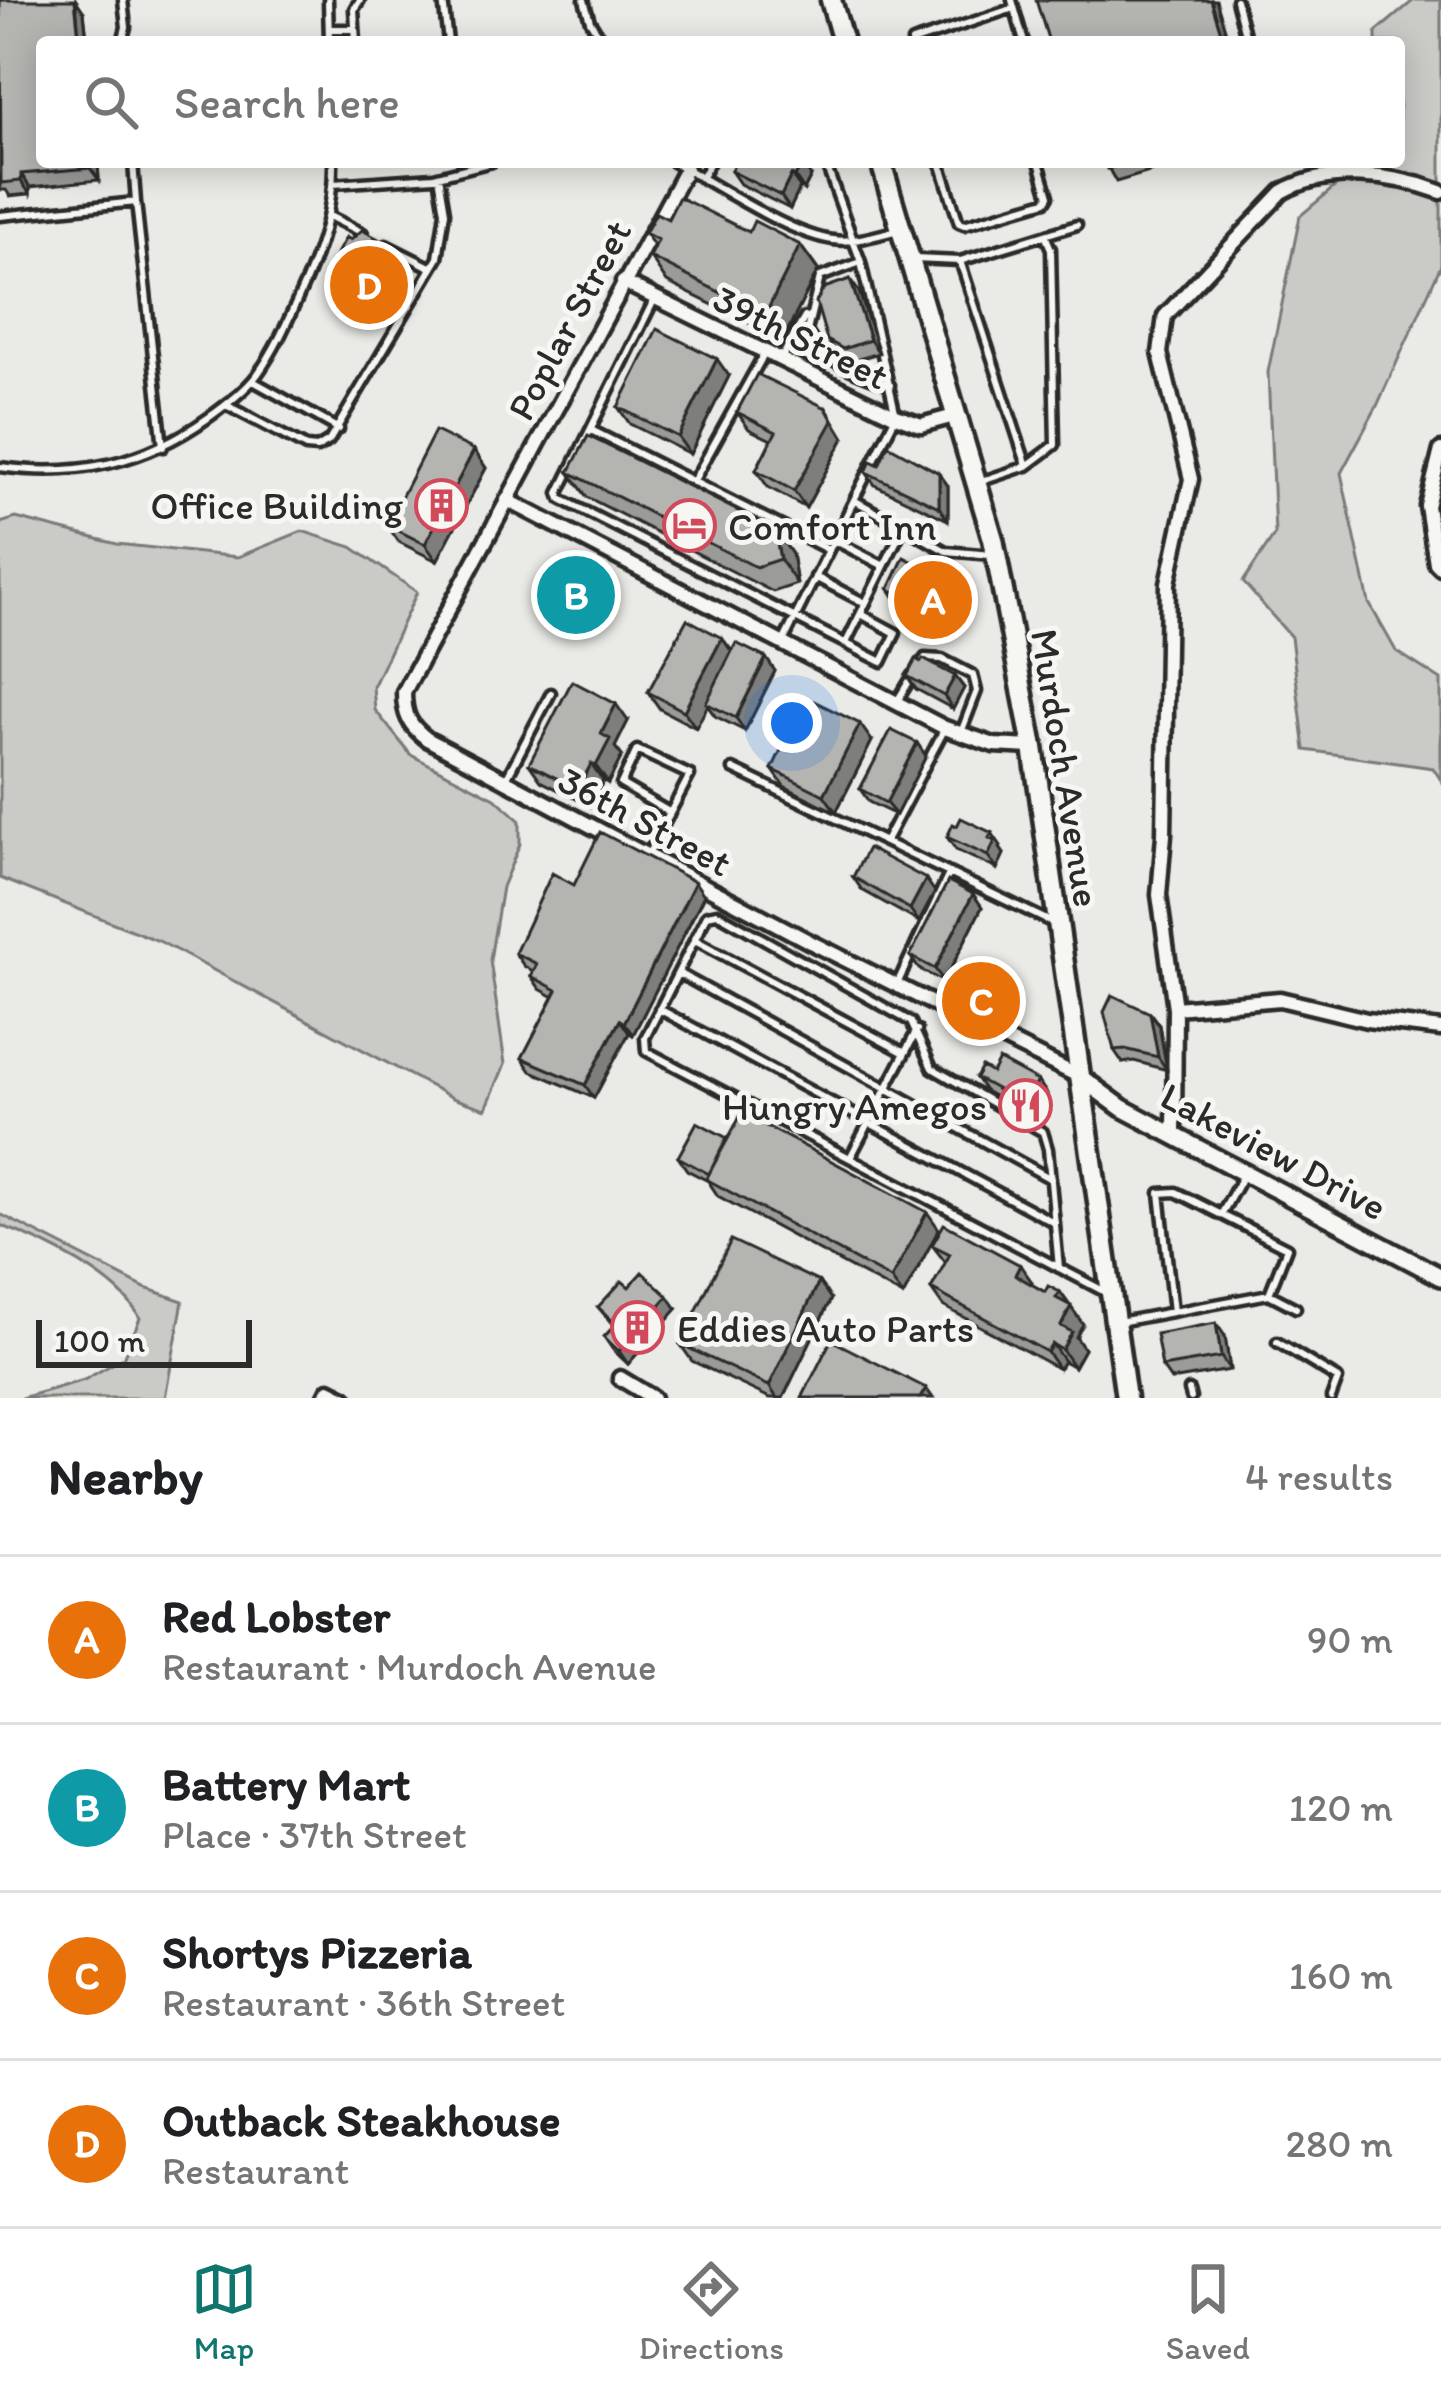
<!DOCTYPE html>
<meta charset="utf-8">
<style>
body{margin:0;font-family:Itim,sans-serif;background:#f6f6f6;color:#202124}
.scale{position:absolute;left:36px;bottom:30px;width:216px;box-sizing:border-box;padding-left:12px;border:6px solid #2b2b2b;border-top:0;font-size:33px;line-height:42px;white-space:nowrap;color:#2b2b2b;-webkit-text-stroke:9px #f6f6f2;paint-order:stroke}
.you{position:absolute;left:792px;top:723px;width:42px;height:42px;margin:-30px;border:9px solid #fff;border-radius:50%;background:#1a73e8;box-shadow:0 0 0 18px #1a73e833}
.badge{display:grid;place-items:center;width:78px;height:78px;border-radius:50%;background:#0f766e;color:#fff;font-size:39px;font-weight:700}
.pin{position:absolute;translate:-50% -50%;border:6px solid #fff;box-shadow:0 3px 12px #0006}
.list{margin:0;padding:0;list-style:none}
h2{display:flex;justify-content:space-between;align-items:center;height:156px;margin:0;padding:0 48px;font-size:51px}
h2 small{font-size:39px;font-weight:400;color:#757577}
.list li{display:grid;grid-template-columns:78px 1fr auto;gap:36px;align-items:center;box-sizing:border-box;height:168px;padding:0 48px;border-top:3px solid #e0e0e0}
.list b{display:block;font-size:45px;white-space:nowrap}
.list p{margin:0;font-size:39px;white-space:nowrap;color:#757577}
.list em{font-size:39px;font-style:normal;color:#757577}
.icon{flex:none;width:66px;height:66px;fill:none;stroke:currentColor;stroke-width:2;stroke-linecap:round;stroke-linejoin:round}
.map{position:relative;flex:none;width:1441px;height:1398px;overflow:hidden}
.search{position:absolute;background:#fff;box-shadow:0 6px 30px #0003;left:36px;right:36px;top:36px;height:132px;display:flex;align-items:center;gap:30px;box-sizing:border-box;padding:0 42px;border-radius:12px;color:#757577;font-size:45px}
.sheet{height:828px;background:#fff}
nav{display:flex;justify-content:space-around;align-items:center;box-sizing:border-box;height:168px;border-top:3px solid #e0e0e0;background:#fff;font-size:33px;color:#757577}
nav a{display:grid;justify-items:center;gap:6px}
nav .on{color:#0f766e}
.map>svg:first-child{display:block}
</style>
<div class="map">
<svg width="1441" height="1398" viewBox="0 0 1441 1398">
<rect width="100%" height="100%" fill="#eaeae6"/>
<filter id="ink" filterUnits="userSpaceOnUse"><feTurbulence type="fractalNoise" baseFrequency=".00833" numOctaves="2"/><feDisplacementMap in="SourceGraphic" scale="24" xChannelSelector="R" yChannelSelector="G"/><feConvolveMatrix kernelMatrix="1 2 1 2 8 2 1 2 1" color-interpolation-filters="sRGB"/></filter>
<g filter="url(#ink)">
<path fill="#cacac7" stroke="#7a7a79" stroke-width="3" d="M 1414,0 L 1441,0 L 1441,265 L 1376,408 L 1341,473 L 1369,603 L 1396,651 L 1441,680 L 1441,780 L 1433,768 L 1305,750 L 1291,637 L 1243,582 L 1275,534 L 1268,372 L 1300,216 L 1364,162 L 1399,162 L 1399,42 L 1376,42 L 1376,32 Z
M 16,518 L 117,544 L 238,557 L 302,531 L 352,547 L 417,592 L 373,687 L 375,710 L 411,755 L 495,798 L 520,821 L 520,844 L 502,887 L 490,960 L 505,1064 L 486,1109 L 455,1099 L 159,941 L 0,878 L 0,523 Z
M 0,1214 L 145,1288 L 183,1301 L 165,1398 L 21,1398 L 84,1380 L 123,1358 L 140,1318 C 119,1277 43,1241 0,1225 Z"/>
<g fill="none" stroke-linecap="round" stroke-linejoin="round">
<defs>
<path id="service" d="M 328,0 L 329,42
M 443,0 L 448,42
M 584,0 L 590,21 L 603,42
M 1012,0 L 1024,42
M 1236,0 L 1247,42
M 329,29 L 355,29
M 122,42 L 126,27 L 123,0
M 356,42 L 354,9 L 360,0
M 629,42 L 675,42
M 912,42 L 1014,8
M 673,162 C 716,184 787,234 833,240 C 855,243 877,235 898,230
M 940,162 L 959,223 L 964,225 L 1046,201 L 1049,196 L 1039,162
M 702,177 L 710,162
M 333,184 L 434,177 L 492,162
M 136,202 L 163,447
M 0,216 L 136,202 L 133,162
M 329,216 L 363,233
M 386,245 L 432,268
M 914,259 L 960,261 L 1077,225
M 960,261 L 1027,466 L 979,482
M 861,262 L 820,277 L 807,331 C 822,362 858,374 890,385
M 655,298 L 559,493 L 561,499 L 882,662 L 896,633 L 861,614
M 782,357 L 805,317
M 253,381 L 339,429
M 226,405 L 306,447 L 317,448 L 329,441 L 438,258 L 445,212 L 439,176
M 591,430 L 829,550
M 1027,466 L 1055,445 L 1051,249 L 1045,235
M 0,467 C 78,478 145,463 208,418 C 225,406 244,392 257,375 C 275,350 287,323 300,294 C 319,252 334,209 333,162
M 693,482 L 764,354
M 854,500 L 946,551 L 992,555
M 834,540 L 884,566
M 815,577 L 865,603
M 783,642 L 896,416 L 861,262 L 825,162
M 846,643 L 903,528
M 921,664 L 925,658 L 942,659 L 973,675 L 977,691 L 962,730
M 896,703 L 913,675
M 733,769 L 1055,924
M 507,777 L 551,693
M 885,842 L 945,728
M 649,853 L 690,775 L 637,750 L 621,784 L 669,812
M 695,940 L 905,1053
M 678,973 L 1051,1179
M 897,984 L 949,874
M 659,1009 L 1055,1223
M 850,1158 L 917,1030
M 1221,1215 L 1243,1175
M 1059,1268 L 1048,1149 L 1043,1132 L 932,1068 L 911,1022 L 717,913 L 707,915 L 645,1038 L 646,1051 L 1109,1294
M 1173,1312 L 1160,1193 L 1176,1192 L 1287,1248 L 1269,1294
M 1119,1322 L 1269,1294 L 1296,1308
M 1277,1342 L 1338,1379 L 1331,1398
M 1189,1390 L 1191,1398"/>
<path id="minor" d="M 686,169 L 404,692 C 404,715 409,725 427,739 L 814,944 L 1080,1077
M 623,282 L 896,416 L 921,425 L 958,415
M 1441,450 L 1427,506 L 1436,563 L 1441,568
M 507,500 L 945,728 L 994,745 L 1033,747
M 1175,1008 L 1280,999 L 1367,1020 L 1441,1029
M 1174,1134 L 1175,1008 L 1159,895 L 1164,835 L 1168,583 L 1191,479 L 1160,353 L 1165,316 L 1282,192 C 1328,166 1393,174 1441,192
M 620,1378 L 653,1398
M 325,1398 L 329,1390 L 345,1398"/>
<path id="tertiary" d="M 1080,1077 L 1122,1108 L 1441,1277"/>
<path id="primary" d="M 831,0 L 843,42
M 881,162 L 993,539 L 1033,747 L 1126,1398"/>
</defs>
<use href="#service" stroke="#2b2b2b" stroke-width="15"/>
<use href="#minor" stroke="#2b2b2b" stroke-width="21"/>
<use href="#tertiary" stroke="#2b2b2b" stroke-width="24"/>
<use href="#primary" stroke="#2b2b2b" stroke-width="27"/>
<use href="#service" stroke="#f6f6f2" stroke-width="6"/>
<use href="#minor" stroke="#f6f6f2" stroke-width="12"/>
<use href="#tertiary" stroke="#f6f6f2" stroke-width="15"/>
<use href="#primary" stroke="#f6f6f2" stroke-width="18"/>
</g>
<path fill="#9b9b98" stroke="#2b2b2b" stroke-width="3" d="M 0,0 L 84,12 L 87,37 L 91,42 L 42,42 L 42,162 L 98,162 L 99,180 L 30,187 L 30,194 L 10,196 L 6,190 L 0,190 Z
M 1105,162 L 1183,162 L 1116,182 Z
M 731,171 L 811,176 L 804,190 L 800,188 L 790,209 L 740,184 Z
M 668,219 L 749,232 L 800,245 L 818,270 L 783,340 L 667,282 L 650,257 L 655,247 L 645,233 Z
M 351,240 L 388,244 L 405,270 L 376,323 L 342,304 L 330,287 L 332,283 L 326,274 Z
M 859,292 L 879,353 L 852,361 L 836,353 L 827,340 Z
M 729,376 L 690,454 L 630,424 L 618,407 Z
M 826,408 L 844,438 L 806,508 L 768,487 L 756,470 L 771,440 L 749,429 L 737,412 Z
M 474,450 L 486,468 L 437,561 L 399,542 L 387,525 Z
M 879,465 L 939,473 L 948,486 L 948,520 L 875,485 L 866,472 Z
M 569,472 L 774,529 L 792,554 L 797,584 L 773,592 L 587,497 Z
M 586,579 L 592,588 L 579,612 L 560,602 L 554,594 Z
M 889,589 L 968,598 L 963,615 L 960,614 L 952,629 L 898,602 Z
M 722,638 L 732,651 L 766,658 L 775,671 L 745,731 L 715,716 L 707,705 L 696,728 L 660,709 L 648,692 Z
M 907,676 L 955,676 L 964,688 L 953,709 L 916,689 Z
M 628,721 L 615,747 L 622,756 L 608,783 L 603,781 L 590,806 L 541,781 L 529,764 Z
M 872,741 L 836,812 L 784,786 L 772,769 L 789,751 Z
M 917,743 L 926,756 L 896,815 L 869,802 L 860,789 Z
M 992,833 L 1001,846 L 1000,848 L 1004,854 L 997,869 L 956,850 L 947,837 Z
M 853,877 L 935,892 L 919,922 L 862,890 Z
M 574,885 L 704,895 L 633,1035 L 629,1033 L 594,1098 L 531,1071 L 522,1058 L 554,997 L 540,989 L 531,976 L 533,971 L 524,966 L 515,953 Z
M 973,894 L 982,907 L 944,982 L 919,969 L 910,956 Z
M 952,992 L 1004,1002 L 996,1019 L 958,1000 Z
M 1150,1013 L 1159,1025 L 1167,1070 L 1134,1061 L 1123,1063 L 1114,1050 Z
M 976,1078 L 1038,1081 L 1047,1094 L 1034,1118 L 985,1091 Z
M 728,1139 L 939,1229 L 903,1296 L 718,1196 L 708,1181 L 687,1170 L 678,1157 Z
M 932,1245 L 1032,1282 L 1031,1284 L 1045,1292 L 1060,1292 L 1083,1324 L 1076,1337 L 1084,1349 L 1074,1367 L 1064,1361 L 1059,1369 L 943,1306 L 931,1289 L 946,1263 Z
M 819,1282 L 831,1299 L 783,1398 L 770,1398 L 692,1361 L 680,1344 Z
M 598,1307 L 677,1309 L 628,1364 L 613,1350 L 604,1337 L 614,1326 Z
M 1225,1336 L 1230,1370 L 1171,1380 L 1162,1367 Z"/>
<path fill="#7e7e7c" stroke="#2b2b2b" stroke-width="3" d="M 76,0 L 84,12 L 87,42 L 79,38 Z
M 1211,0 L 1216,0 L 1229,42 L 1224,42 Z
M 90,162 L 98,162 L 99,180 L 90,168 Z
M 802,163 L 811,176 L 804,190 L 795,177 Z
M 21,174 L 30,187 L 30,194 L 21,181 Z
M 791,175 L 800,188 L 790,209 L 781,196 Z
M 388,244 L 405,270 L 376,323 L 364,306 Z
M 800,245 L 818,270 L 783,340 L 765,315 Z
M 850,279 L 859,292 L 879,353 L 870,340 Z
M 717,359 L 729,376 L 690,454 L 678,437 Z
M 826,408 L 844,438 L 806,508 L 794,491 Z
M 474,450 L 486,468 L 437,561 L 425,544 Z
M 939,473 L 948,486 L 948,520 L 939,507 Z
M 774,529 L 792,554 L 797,584 L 780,559 Z
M 586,579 L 592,588 L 579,612 L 573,603 Z
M 959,585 L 968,598 L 963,615 L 954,602 Z
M 951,601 L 960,614 L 952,629 L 943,616 Z
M 722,638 L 734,655 L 696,728 L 684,711 Z
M 766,658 L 775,671 L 745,731 L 736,718 Z
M 955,676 L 964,688 L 953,709 L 944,696 Z
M 616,704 L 628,721 L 615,747 L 622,756 L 608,783 L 596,766 L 601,734 Z
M 860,724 L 872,741 L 836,812 L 824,795 Z
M 917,743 L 926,756 L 896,815 L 886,803 Z
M 591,764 L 603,781 L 590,806 L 578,789 Z
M 992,833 L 1001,846 L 1000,848 L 1004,854 L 997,869 L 988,856 L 989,838 Z
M 926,879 L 935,892 L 919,922 L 910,909 Z
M 695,882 L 704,895 L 633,1035 L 624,1023 Z
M 973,894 L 982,907 L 944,982 L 935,969 Z
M 998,993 L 1004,1002 L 996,1019 L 990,1010 Z
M 1150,1013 L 1159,1025 L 1167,1070 L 1158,1057 Z
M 620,1020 L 629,1033 L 594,1098 L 585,1085 Z
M 1038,1081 L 1047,1094 L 1034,1118 L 1025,1105 Z
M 927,1212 L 939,1229 L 903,1296 L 891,1279 Z
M 1020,1265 L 1032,1282 L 1027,1292 L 1015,1275 Z
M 819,1282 L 831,1299 L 783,1398 L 777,1398 L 769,1386 Z
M 1060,1292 L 1083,1324 L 1076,1337 L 1084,1349 L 1074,1367 L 1062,1350 L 1056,1298 Z
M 668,1296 L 677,1309 L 628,1364 L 619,1351 Z
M 1216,1323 L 1225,1336 L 1230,1370 L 1221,1357 Z
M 1052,1344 L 1064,1361 L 1059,1369 L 1047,1352 Z
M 926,1388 L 933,1398 L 920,1398 Z"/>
<path fill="#b4b4b1" stroke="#2b2b2b" stroke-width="3" d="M 0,0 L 75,0 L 79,38 L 87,37 L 88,42 L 42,42 L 42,162 L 90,162 L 90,168 L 21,174 L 21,181 L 1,183 Z
M 1036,0 L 1211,0 L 1224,42 L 1049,42 Z
M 735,162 L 801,162 L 802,163 L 795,177 L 791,175 L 781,196 L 731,171 Z
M 1105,162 L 1130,162 L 1107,169 Z
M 679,197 L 749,232 L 754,221 L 800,245 L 765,315 L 650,257 L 658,240 L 645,233 L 656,213 L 668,219 Z
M 362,230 L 388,244 L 385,249 L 393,253 L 364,306 L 330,287 L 335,279 L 326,274 L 346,237 L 351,240 Z
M 850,279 L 870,340 L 843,349 L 827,340 L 816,302 L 824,288 Z
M 657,329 L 717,359 L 678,437 L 618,407 Z
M 757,374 L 826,408 L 833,421 L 794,491 L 756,470 L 776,432 L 737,412 Z
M 435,431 L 474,450 L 425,544 L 387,525 Z
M 588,436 L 774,529 L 780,559 L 756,567 L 569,472 Z
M 888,445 L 939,473 L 939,507 L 866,472 L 871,461 L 879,465 Z
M 904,557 L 959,585 L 954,602 L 951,601 L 943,616 L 889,589 Z
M 566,569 L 586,579 L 573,603 L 554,594 Z
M 687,619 L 722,638 L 684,711 L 648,692 Z
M 736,643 L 766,658 L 736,718 L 706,703 Z
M 916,659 L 921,662 L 923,659 L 955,676 L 944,696 L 907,676 Z
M 572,681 L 616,704 L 601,734 L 610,739 L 596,766 L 591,764 L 578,789 L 529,764 Z
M 814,701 L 860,724 L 824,795 L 772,769 L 782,748 L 789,751 Z
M 891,730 L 917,743 L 886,803 L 860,789 Z
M 961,818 L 992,833 L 989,838 L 995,841 L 988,856 L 947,837 L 953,824 L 957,826 Z
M 600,832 L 695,882 L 624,1023 L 620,1020 L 585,1085 L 522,1058 L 557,990 L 531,976 L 537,964 L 515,953 L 552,873 L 574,885 Z
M 868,848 L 926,879 L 910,909 L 853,877 Z
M 948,881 L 973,894 L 935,969 L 910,956 Z
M 960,975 L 998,993 L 990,1010 L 952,992 Z
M 1112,995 L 1150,1013 L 1158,1057 L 1125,1049 L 1114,1050 L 1104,1012 Z
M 999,1060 L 1038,1081 L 1025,1105 L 976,1078 L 982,1067 L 992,1073 Z
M 742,1113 L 927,1212 L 891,1279 L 706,1179 Z
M 697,1122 L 727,1138 L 709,1174 L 678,1157 Z
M 944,1224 L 1020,1265 L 1015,1275 L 1045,1292 L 1048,1286 L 1060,1292 L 1056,1298 L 1071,1306 L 1061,1326 L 1072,1332 L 1062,1350 L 1052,1344 L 1047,1352 L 931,1289 L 950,1254 L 932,1245 Z
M 731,1240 L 819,1282 L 769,1386 L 680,1344 Z
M 642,1272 L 668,1296 L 619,1351 L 604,1337 L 616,1324 L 598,1307 L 622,1281 L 629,1287 Z
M 1216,1323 L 1221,1357 L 1162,1367 L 1156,1334 Z
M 831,1340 L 926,1388 L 920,1398 L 802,1398 Z"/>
</g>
<defs>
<symbol id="building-ring" viewBox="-11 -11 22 22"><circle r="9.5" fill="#f6f6f2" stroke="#d1495b" stroke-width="1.5"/><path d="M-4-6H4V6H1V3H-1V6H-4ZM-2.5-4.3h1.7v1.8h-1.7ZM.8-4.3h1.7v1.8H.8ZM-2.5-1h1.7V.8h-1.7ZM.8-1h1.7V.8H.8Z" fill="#d1495b"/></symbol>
<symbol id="hotel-ring" viewBox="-11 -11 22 22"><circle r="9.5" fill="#f6f6f2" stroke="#d1495b" stroke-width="1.5"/><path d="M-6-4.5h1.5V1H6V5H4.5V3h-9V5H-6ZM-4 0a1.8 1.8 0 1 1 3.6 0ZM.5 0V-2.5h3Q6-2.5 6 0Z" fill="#d1495b"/></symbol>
<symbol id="restaurant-ring" viewBox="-11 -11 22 22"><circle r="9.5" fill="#f6f6f2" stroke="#d1495b" stroke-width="1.5"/><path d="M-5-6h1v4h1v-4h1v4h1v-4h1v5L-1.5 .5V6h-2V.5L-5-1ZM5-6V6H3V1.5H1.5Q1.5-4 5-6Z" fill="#d1495b"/></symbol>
</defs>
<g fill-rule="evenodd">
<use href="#building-ring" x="412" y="476" width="59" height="59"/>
<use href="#hotel-ring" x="660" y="496" width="59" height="59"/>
<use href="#restaurant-ring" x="996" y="1076" width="59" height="59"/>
<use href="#building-ring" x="608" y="1298" width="59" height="59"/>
</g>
<g text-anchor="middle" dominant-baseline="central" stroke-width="10" stroke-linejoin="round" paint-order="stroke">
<g font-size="39" fill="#2b2b2b" stroke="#f6f6f2">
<text transform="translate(569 320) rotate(-62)">Poplar Street</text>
<text transform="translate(801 337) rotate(26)">39th Street</text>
<text transform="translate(1066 768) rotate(81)">Murdoch Avenue</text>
<text transform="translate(645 821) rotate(28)">36th Street</text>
<text transform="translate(1274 1151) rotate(28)">Lakeview Drive</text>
</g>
<g font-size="39" fill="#2b2b2b" stroke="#f6f6f2" text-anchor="end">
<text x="403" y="505">Office Building</text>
<text x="728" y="526" text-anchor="start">Comfort Inn</text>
<text x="987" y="1106">Hungry Amegos</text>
<text x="677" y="1328" text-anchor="start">Eddies Auto Parts</text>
</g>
</g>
</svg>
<div class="scale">100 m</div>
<div class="you"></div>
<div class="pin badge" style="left:933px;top:600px;background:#e8710a">A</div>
<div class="pin badge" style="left:576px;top:595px;background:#0f9aa8">B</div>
<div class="pin badge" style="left:981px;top:1001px;background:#e8710a">C</div>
<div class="pin badge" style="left:369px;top:285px;background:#e8710a">D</div>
<div class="search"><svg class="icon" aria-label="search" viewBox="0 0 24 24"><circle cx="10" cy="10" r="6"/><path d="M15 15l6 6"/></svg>Search here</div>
</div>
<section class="sheet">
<h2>Nearby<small>4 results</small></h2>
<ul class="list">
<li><span class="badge" style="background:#e8710a">A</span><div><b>Red Lobster</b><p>Restaurant · Murdoch Avenue</p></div><em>90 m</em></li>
<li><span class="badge" style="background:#0f9aa8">B</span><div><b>Battery Mart</b><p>Place · 37th Street</p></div><em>120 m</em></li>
<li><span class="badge" style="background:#e8710a">C</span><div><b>Shortys Pizzeria</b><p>Restaurant · 36th Street</p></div><em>160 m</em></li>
<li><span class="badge" style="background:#e8710a">D</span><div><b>Outback Steakhouse</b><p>Restaurant</p></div><em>280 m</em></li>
</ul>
</section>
<nav>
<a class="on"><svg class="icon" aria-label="map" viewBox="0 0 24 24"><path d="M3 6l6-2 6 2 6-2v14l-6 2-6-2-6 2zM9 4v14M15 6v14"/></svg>Map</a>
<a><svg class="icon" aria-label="directions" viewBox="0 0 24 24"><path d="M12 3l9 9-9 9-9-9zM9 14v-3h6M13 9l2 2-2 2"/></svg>Directions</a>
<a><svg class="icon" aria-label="saved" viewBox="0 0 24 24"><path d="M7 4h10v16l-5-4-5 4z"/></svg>Saved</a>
</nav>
